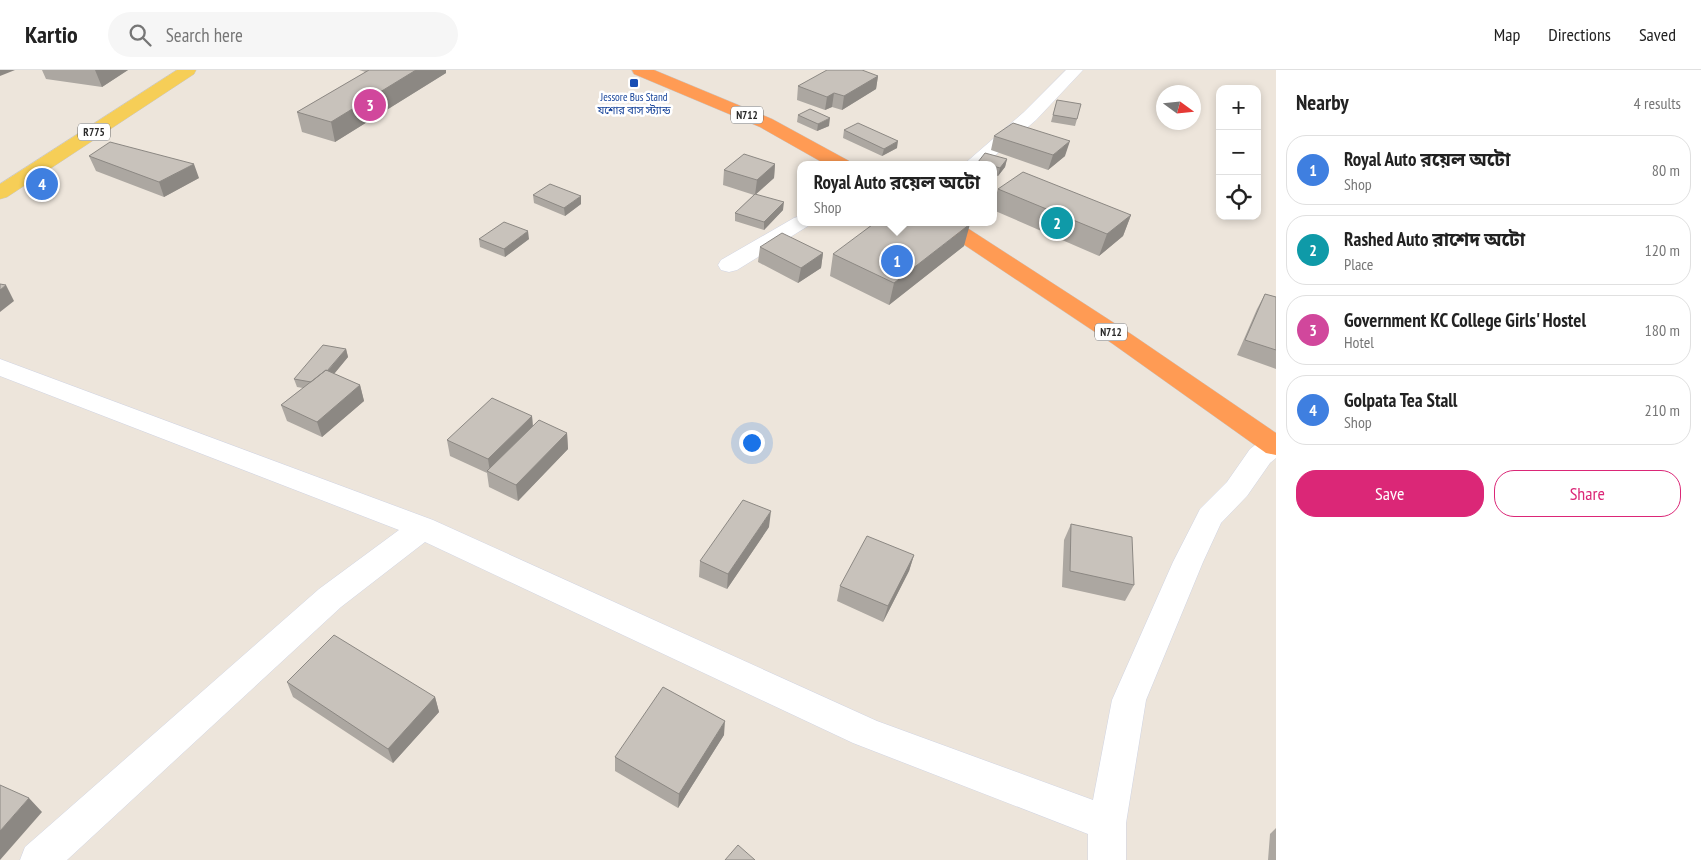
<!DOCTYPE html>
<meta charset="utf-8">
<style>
body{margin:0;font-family:"PT Sans Narrow","Noto Sans Bengali",sans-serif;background:#f6f6f6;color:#222}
.controls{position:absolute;right:15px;top:15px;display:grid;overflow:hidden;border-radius:10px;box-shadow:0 2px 8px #0003}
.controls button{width:45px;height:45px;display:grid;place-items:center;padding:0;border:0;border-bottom:1px solid #e0e0e0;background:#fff;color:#222;font:25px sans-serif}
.compass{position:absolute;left:1156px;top:15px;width:45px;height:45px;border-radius:50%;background:#fff;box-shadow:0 2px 8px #0003;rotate:105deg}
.you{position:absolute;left:751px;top:372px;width:18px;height:18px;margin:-12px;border:4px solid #fff;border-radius:50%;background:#1a73e8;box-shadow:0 0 0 8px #1a73e833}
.badge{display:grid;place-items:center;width:32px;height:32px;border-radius:50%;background:#db2777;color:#fff;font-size:16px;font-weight:700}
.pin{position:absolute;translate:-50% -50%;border:2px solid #fff;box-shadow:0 1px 5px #0006}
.popup{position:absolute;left:797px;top:91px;width:200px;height:65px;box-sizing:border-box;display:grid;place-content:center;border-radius:10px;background:#fff;filter:drop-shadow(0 1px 4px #0005);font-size:16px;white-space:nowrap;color:#767676}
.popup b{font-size:19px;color:#222}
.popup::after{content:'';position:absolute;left:50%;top:100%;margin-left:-10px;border:10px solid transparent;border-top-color:#fff}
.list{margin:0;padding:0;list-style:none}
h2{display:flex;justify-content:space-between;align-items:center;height:65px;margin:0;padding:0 20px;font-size:21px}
h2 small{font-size:16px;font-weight:400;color:#767676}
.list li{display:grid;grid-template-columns:32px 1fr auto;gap:15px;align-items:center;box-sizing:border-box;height:70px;margin:0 10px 10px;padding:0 10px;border:1px solid #e0e0e0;border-radius:20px}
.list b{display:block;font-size:19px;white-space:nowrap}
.list p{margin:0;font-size:16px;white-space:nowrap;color:#767676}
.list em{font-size:16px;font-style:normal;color:#767676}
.actions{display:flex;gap:10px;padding:15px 20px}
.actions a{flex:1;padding:11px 0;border:1px solid #db2777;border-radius:20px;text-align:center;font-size:18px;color:#db2777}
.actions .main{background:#db2777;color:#fff}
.icon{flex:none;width:28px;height:28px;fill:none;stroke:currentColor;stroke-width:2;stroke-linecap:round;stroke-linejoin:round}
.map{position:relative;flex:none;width:1276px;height:790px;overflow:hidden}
header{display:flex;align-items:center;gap:30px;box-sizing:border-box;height:70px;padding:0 25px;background:#fff;border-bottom:1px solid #e0e0e0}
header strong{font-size:24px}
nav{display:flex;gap:28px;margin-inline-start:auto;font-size:18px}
.search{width:350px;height:45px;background:#f6f6f6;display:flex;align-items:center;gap:12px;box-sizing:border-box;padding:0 18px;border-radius:28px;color:#767676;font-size:19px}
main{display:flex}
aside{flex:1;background:#fff}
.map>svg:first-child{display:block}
</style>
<header>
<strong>Kartio</strong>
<div class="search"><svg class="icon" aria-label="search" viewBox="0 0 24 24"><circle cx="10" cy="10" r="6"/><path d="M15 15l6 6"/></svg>Search here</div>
<nav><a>Map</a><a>Directions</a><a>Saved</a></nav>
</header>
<main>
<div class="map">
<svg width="1276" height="790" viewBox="0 0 1276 790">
<rect width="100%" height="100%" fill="#ede5db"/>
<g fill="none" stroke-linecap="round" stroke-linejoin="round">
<defs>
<path id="minor" d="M 1066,0 L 1083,0 L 1036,50 L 984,95 L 963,95 L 1024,42 Z
M 801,146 L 801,152 L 811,152 L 808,156 L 737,200 L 729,202 L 721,200 L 718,195 L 721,190 L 794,148 Z
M 0,289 L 433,450 L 877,651 L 1093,730 L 1112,630 L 1173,492 L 1196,447 L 1200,439 L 1227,412 L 1250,379 L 1264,368 L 1276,366 L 1276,388 L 1270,393 L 1247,426 L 1221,453 L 1203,492 L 1146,630 L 1126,753 L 1126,790 L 1088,790 L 1088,764 L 853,673 L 425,472 L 341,537 L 67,790 L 20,790 L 25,777 L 319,519 L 399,460 L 0,306 Z"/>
<path id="major" d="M 177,0 L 196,0 L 194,4 L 7,127 L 0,129 L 0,114 Z"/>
<path id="highway" d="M 632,0 L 654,0 L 772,49 L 849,91 L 851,95 L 827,95 L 760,57 L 634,4 Z
M 933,152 L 958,152 L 1131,264 L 1276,363 L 1276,385 L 1266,383 L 1113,274 L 936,156 Z"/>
</defs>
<use href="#minor" stroke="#d0d4e3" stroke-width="1"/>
<use href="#major" stroke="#c8c8c8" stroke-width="1"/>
<use href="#highway" stroke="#c8c8c8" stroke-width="1"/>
<use href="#minor" fill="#fff" fill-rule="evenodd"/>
<use href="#major" fill="#f6ce57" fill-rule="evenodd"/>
<use href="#highway" fill="#ff9b54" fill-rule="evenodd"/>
</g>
<path fill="#aca7a1" d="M 42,0 L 128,0 L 102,17 L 46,9 Z
M 359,0 L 446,0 L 446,3 L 335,72 L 302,62 L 297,42 L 366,2 Z
M 878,6 L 876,19 L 842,40 L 832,37 L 825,40 L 797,30 L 798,16 Z
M 1057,30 L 1077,49 L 1075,56 L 1051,52 Z
M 798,45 L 829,56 L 817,61 L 797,52 Z
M 844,60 L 897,78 L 882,86 L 843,68 Z
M 994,66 L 1065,86 L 1048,100 L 991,80 Z
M 89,86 L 199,108 L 164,127 L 96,101 Z
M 1007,89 L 1005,97 L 998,106 L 993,105 L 993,95 L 977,95 L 978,92 Z
M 775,94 L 774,108 L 756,124 L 783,140 L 764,160 L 735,151 L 735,143 L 754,125 L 723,115 L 724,100 Z
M 998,119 L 1131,145 L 1123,166 L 1099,186 L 993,140 L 993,136 Z
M 533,125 L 581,134 L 565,146 L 534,133 Z
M 479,169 L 529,169 L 505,187 L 480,177 Z
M 964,176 L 889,235 L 830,206 L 833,184 Z
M 760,177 L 823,183 L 821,198 L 798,213 L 758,192 Z
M 1265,224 L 1276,227 L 1276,299 L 1237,285 L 1257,239 Z
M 346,279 L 348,287 L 334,304 L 360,315 L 364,331 L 322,367 L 287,351 L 281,335 L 303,318 L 297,317 L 294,309 Z
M 532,346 L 533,356 L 567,363 L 568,379 L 518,431 L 489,417 L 487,403 L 450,386 L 447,370 Z
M 1071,454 L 1134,515 L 1125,531 L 1062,517 L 1064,470 Z
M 769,457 L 727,519 L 699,507 L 700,491 Z
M 914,485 L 909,501 L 883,552 L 837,531 L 840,516 Z
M 287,612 L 435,627 L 439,642 L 393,693 L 293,627 Z
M 724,665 L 678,738 L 615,701 L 615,687 Z
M 1276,758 L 1276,790 L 1268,790 L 1270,764 Z"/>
<path fill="#8c8883" d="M 0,0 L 15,0 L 0,6 Z
M 95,0 L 128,0 L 102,17 Z
M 416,0 L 446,0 L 446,3 L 335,72 L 331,52 Z
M 878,6 L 876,19 L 842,40 L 844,26 Z
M 834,23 L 832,37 L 825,40 L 827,27 Z
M 830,48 L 829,56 L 817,61 L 818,54 Z
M 898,71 L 897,78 L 882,86 L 884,79 Z
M 1070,71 L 1065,86 L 1048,100 L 1053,85 Z
M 1007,89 L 1005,97 L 998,106 L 1000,98 Z
M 194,94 L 199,108 L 164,127 L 159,112 Z
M 775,94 L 774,108 L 755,125 L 757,110 Z
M 581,126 L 581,134 L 565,146 L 564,138 Z
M 784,132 L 783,140 L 764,160 L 764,152 Z
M 1131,145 L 1123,166 L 1099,186 L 1107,164 Z
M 970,154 L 964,176 L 889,235 L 894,213 Z
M 528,161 L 529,169 L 505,187 L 504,179 Z
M 823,183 L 821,198 L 798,213 L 801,198 Z
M 6,215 L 14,231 L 0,242 L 0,220 Z
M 346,279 L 348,287 L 319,322 L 317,314 Z
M 360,315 L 364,331 L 322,367 L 317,352 Z
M 532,346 L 533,361 L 490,402 L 488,389 Z
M 567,363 L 568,379 L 518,431 L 516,415 Z
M 771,441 L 769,457 L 727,519 L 728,504 Z
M 914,485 L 909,501 L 883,552 L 888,536 Z
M 435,627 L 439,642 L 393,693 L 388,679 Z
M 725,651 L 724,665 L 678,738 L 679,724 Z
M 29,728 L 42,742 L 0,790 L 0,761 Z"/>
<path fill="#c8c2bb" stroke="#8c8883" d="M 369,0 L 416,0 L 331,52 L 297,42 Z
M 827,0 L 862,0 L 878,6 L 844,26 L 834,23 L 827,27 L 798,16 Z
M 1057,30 L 1081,34 L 1077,49 L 1053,45 Z
M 810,39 L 830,48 L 818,54 L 798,45 Z
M 858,53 L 898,71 L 884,79 L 844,60 Z
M 1013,53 L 1070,71 L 1053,85 L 994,66 Z
M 110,72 L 194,94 L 159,112 L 89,86 Z
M 985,83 L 1007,89 L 1000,98 L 993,96 L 993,95 L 987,95 L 978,92 Z
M 744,84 L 775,94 L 757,110 L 724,100 Z
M 1023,102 L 1131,145 L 1107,164 L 998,119 Z
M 550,114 L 581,126 L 564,138 L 533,125 Z
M 755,124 L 784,132 L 764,152 L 735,143 Z
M 504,152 L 528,161 L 504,179 L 479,169 Z
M 876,152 L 966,152 L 970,154 L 894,213 L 833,184 Z
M 782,163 L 823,183 L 801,198 L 760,177 Z
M 0,214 L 6,215 L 0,220 Z
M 1265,224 L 1276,227 L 1276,280 L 1245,270 Z
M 323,275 L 346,279 L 327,301 L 326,300 L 311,312 L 294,309 Z
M 326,300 L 360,315 L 317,352 L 281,335 Z
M 492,328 L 532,346 L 488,389 L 447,370 Z
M 539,350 L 567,363 L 516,415 L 487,401 Z
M 743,430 L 771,441 L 728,504 L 700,491 Z
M 1071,454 L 1132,467 L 1134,515 L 1070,501 Z
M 867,466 L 914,485 L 888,536 L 840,516 Z
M 334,565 L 435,627 L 388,679 L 287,612 Z
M 663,617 L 725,651 L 679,724 L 615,687 Z
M 0,715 L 29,728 L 0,761 Z
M 738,775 L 755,790 L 725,790 Z"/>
<rect fill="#1a4fb4" stroke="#fff" stroke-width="2" x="629" y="8" width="10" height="10" rx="2.5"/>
<g text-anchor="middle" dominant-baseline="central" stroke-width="5" stroke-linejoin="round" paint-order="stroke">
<g font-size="11" fill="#164399" stroke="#fff">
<text x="634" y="27">Jessore Bus Stand<tspan x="634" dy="13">যশোর বাস স্ট্যান্ড</tspan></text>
</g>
<g fill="#fff" stroke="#6a6a6a" stroke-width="1">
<rect x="731" y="36.5" width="32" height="17" rx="4"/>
<rect x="78" y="53.5" width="32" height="17" rx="4"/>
<rect x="1095" y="253.5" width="32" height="17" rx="4"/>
</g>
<g font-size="11" font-weight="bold" fill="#2a2a2a">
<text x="747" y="45">N712</text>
<text x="94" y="62">R775</text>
<text x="1111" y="262">N712</text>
</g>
</g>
</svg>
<div class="controls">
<button>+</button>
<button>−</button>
<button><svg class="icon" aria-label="locate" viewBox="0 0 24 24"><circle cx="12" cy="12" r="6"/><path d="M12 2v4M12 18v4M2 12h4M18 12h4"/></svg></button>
</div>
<svg class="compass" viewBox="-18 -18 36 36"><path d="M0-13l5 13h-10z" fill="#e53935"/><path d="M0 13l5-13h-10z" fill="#767676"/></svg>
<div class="you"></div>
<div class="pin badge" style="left:897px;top:191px;background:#3f7fe0">1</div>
<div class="popup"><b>Royal Auto রয়েল অটো</b>Shop</div>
<div class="pin badge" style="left:1057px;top:153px;background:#0f9aa8">2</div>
<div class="pin badge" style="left:370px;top:35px;background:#d1479c">3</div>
<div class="pin badge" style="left:42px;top:114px;background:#3f7fe0">4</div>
</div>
<aside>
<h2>Nearby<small>4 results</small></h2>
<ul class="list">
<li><span class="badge" style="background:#3f7fe0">1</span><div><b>Royal Auto রয়েল অটো</b><p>Shop</p></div><em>80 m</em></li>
<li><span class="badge" style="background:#0f9aa8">2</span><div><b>Rashed Auto রাশেদ অটো</b><p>Place</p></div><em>120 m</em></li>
<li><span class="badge" style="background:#d1479c">3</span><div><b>Government KC College Girls' Hostel</b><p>Hotel</p></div><em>180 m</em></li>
<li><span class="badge" style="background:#3f7fe0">4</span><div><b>Golpata Tea Stall</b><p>Shop</p></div><em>210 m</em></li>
</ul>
<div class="actions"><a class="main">Save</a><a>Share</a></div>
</aside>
</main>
